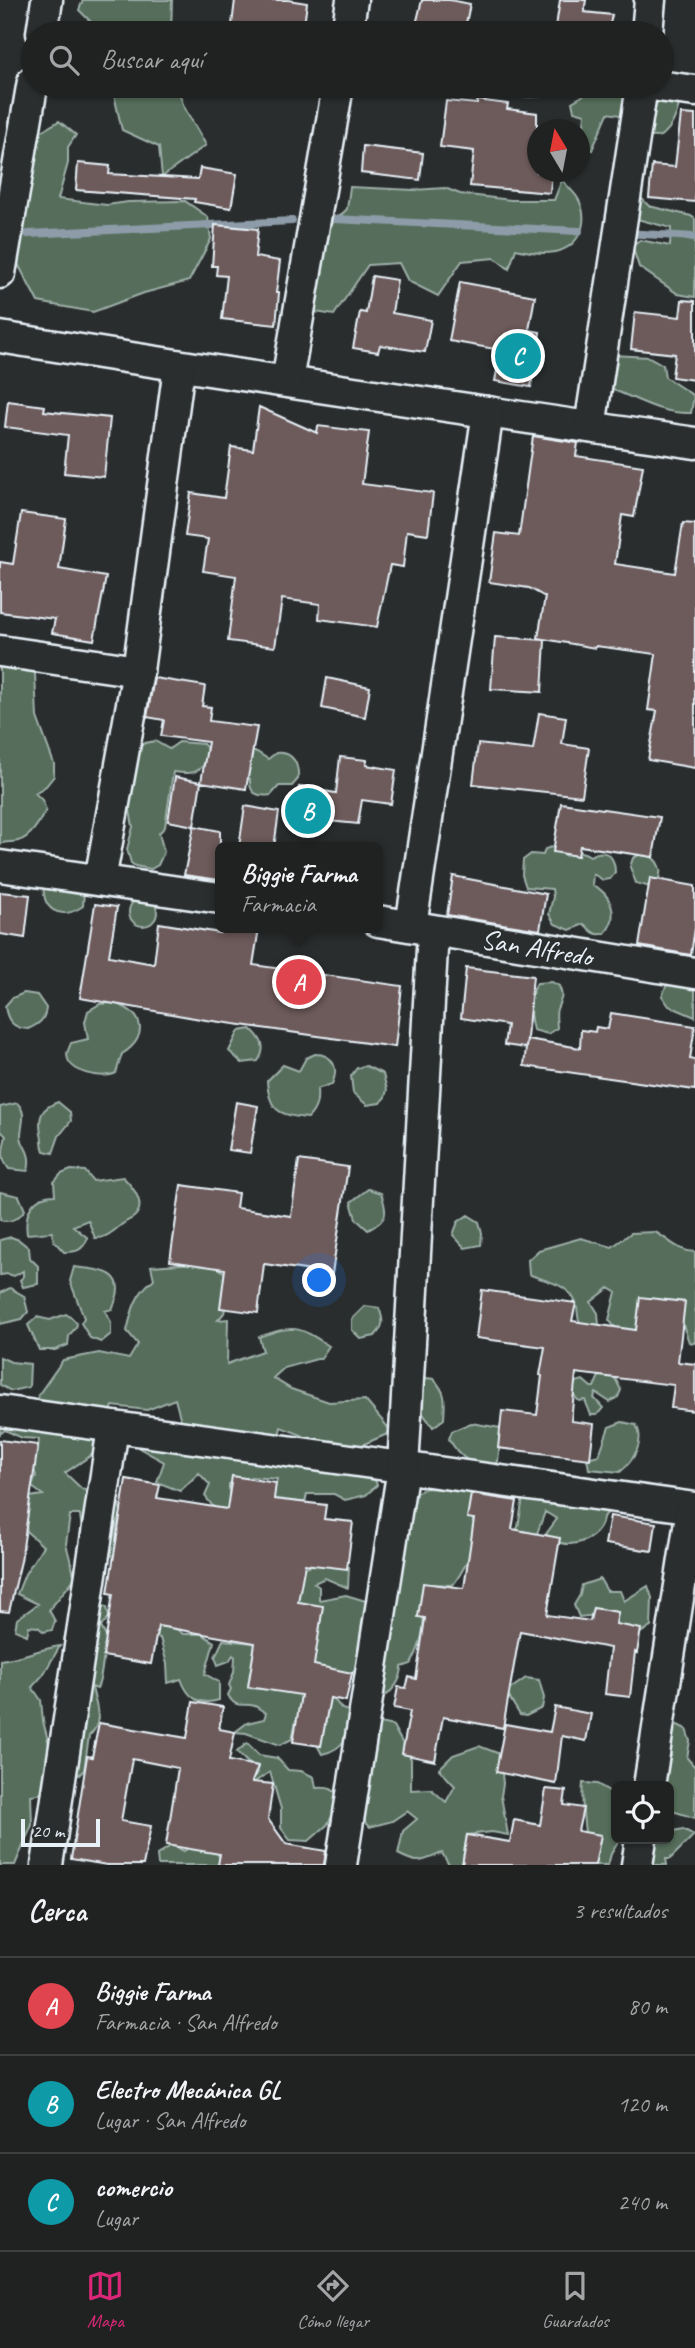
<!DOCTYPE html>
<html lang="es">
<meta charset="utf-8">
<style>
body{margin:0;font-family:Caveat,sans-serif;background:#2d2f2f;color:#f1f3f6}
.controls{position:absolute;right:21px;bottom:21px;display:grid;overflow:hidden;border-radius:10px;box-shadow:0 2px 5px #0004}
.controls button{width:63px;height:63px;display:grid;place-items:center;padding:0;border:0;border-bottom:2px solid #3d3f40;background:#202222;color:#f1f3f6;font:35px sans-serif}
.compass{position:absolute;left:527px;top:119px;width:63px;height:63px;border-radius:50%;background:#202222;box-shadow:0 2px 5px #0004;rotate:350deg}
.scale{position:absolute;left:21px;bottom:18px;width:79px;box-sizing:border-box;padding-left:7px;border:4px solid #e8f1f8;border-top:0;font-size:19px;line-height:24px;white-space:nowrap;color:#e8f1f8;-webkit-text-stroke:5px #2a2d2e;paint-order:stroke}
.you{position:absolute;left:320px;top:1281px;width:24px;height:24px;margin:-18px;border:5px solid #fff;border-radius:50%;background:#1a73e8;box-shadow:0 0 0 10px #1a73e833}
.badge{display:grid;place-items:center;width:46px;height:46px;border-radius:50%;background:#db2777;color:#fff;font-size:23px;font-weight:700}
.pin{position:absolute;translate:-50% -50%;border:4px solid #fff;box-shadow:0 2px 7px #0006}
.popup{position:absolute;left:215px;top:842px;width:168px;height:91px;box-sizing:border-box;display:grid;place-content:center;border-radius:10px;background:#202222;filter:drop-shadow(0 2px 5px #0005);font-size:23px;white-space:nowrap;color:#a2a4a5}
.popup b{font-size:26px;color:#f1f3f6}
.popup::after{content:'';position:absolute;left:50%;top:100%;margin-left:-14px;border:14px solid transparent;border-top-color:#202222}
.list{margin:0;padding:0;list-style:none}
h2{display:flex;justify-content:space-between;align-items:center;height:91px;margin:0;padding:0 28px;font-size:30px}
h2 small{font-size:23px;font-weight:400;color:#a2a4a5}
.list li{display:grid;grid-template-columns:46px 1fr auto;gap:21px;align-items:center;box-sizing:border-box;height:98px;padding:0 28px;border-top:2px solid #3d3f40}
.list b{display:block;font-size:26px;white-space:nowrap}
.list p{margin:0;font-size:23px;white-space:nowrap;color:#a2a4a5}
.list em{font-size:23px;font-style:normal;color:#a2a4a5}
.icon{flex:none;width:38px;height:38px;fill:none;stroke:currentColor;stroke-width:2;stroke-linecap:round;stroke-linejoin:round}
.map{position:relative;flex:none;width:695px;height:1865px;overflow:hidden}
.search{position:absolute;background:#202222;box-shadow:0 2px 5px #0004;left:21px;right:21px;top:21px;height:77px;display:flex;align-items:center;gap:18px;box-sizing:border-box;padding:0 24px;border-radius:38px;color:#a2a4a5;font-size:26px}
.sheet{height:385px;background:#202222}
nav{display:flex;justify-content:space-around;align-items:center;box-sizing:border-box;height:98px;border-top:2px solid #3d3f40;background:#202222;font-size:19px;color:#a2a4a5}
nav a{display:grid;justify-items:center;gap:4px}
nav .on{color:#db2777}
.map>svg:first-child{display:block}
</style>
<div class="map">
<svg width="695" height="1865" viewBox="0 0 695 1865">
<rect width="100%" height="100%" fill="#2a2d2e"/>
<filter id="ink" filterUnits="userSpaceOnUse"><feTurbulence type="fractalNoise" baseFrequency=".0143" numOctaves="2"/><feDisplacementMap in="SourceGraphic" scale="14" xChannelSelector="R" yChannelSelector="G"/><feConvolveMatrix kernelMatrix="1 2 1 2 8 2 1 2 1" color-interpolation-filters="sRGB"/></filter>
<g filter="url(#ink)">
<path fill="#556d5a" stroke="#9eafa9" stroke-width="2" d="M 83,0 L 172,0 L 171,33 L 102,33 L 79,10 Z
M 112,86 L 177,86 L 184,107 L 206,145 L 162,177 L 159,147 L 122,130 Z
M 474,86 L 570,86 C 542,106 506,94 475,88 Z
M 582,86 L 662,86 L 680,101 C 677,113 671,135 656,137 C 651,137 644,134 639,133 L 632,117 L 608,113 L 592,150 L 582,144 L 585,114 L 574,111 L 572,102 L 584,95 Z
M 59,121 L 76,135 L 68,147 L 68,163 L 58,199 L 107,205 L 128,202 L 185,201 L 208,217 L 211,239 L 189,281 L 144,293 L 93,312 L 38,302 L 18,264 L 16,206 L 34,136 Z
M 562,180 C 567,186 573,191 577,197 C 583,206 585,218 582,228 C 572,258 541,255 516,249 L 509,269 L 495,258 L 462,261 L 438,296 L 408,281 L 399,263 L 368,265 L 334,315 L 315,312 L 322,234 L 347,209 L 350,187 L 414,190 L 445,188 L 460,194 L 511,200 L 554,200 Z
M 640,197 L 649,206 L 691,216 L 695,219 L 695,297 L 678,294 L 639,267 L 632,245 L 640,240 L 670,246 L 671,228 L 637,219 Z
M 613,355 L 649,357 L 663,365 L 665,377 L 694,396 L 691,413 C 660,414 641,400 613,390 L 607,370 Z
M 0,654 L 29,665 L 35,674 L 37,717 L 54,764 L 54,776 L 46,786 L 35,793 L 42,800 L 46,810 C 40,821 31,838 18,841 C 11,843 7,841 0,844 Z
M 155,741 L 169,749 L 179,742 L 203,744 L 206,747 L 208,758 C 199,775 191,774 173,772 L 165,827 L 159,833 L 164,852 L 158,865 L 151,869 L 135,866 L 131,863 L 127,849 L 133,827 L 129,805 L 135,761 L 141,746 L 145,743 Z
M 247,752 L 257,752 L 268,759 L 276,753 C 293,751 299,764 298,779 L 292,786 L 279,786 L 271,795 C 258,797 249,794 250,779 L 245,777 Z
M 552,847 L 559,849 L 566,856 C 574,851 582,850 590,856 C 606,847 615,856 615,873 L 610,879 L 603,880 L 593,874 L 592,885 C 611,893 620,916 605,933 C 594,937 591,930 584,924 L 570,930 L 555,924 L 549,914 L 553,897 L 552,889 L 526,887 L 522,875 L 523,860 L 531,854 L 543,855 L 545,849 Z
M 643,853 C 660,858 668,876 650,887 L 636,883 L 630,867 L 633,858 Z
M 44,882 L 84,891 L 83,906 C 60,922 40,909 44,882 Z
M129 912a14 14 0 1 1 28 0a14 14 0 1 1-28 0Z
M 552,982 L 559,986 C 564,998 561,998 557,1009 C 555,1014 557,1023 557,1028 L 548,1034 L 533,1030 C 529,1016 529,995 537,983 Z
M 668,982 L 695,985 L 695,1017 L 669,1006 L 662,996 Z
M 24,993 L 37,995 L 46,1008 C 45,1020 39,1024 28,1029 C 12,1028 7,1020 5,1006 L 12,998 Z
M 112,1003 C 143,1010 151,1036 122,1054 L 116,1073 C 103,1080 67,1073 67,1054 C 67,1052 70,1046 71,1043 L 88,1039 L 85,1022 L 88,1011 L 100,1004 Z
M 251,1029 C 262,1039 267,1048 258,1061 L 242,1063 L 229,1051 L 239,1031 Z
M 315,1054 C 334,1054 339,1069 332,1084 L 317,1089 C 318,1100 317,1109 308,1118 C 280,1116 269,1111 267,1081 L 283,1065 L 299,1071 L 306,1058 Z
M 366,1066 L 383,1074 L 387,1090 L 385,1097 L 380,1103 L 367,1105 L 353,1093 L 351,1076 L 357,1068 Z
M 58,1102 L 70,1112 L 71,1121 L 59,1136 L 53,1153 L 44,1151 C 41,1144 43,1141 41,1134 C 38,1116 41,1108 58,1102 Z
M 17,1103 C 27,1112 22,1123 21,1134 C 20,1147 33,1149 28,1171 L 9,1169 C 0,1158 3,1148 6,1136 L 0,1130 L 0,1107 Z
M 71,1170 L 85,1171 L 93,1181 L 123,1177 C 132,1186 148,1205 134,1217 C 130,1220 124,1222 120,1226 C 112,1232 105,1239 95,1238 L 88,1220 L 73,1226 L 88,1238 C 82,1251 77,1252 64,1252 L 54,1241 L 52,1232 L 27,1234 C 24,1213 32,1195 55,1195 L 54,1182 L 61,1174 Z
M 368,1189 L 381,1193 C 388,1213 388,1220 368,1230 L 356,1219 L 351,1202 Z
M 0,1192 L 19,1196 L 25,1210 C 19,1218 10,1223 0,1220 Z
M 468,1215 L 479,1222 L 482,1233 L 481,1245 L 465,1248 L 453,1235 L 458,1222 Z
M 655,1232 C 670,1240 677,1251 695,1252 L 695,1343 L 689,1342 L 678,1311 L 650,1334 L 622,1336 L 609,1320 L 616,1292 L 609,1288 L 591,1302 L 598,1313 L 599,1325 L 585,1329 C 574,1316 580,1316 576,1303 C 568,1283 546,1282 529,1274 L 528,1260 L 539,1250 L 581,1238 L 612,1247 L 631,1233 Z
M 11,1237 L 19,1240 L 29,1248 L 30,1258 L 38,1266 L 38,1284 L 23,1287 L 20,1280 L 23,1277 L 23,1271 L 14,1276 L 8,1274 L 0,1275 L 0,1240 Z
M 210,1262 L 232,1278 L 224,1313 L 218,1320 L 228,1319 L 227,1364 L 263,1351 L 259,1337 C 293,1325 298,1325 329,1346 L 321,1358 L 284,1368 L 273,1378 L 291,1389 L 329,1402 L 365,1400 L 392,1432 L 357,1447 L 331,1462 L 302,1435 L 281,1427 L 275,1453 L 183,1428 L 175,1399 L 147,1410 L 113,1406 L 108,1419 L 33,1411 L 39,1394 L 63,1360 L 99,1353 L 129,1359 L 138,1344 L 127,1331 C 132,1309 136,1293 154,1279 L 151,1266 Z
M 74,1267 C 102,1270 131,1271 112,1309 L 105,1311 L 111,1322 L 111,1334 L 101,1342 L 90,1338 L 81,1323 L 84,1318 L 70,1281 Z
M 10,1288 L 24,1296 L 28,1312 L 22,1319 L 0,1324 L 0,1293 Z
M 365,1306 L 379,1308 C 384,1321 384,1326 375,1336 L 361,1339 L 352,1330 L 352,1319 Z
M 66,1314 C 84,1326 76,1325 69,1336 L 68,1345 L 55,1350 L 39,1350 L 28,1325 L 37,1317 L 50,1320 Z
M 0,1357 L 11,1362 L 30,1364 L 29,1387 L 11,1391 L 0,1385 Z
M 599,1376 L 615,1378 L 621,1390 L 618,1397 L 610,1402 L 596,1393 L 594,1398 L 603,1408 L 597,1415 L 591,1415 L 585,1400 L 579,1401 L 574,1396 L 572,1388 L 576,1382 L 583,1380 L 591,1387 L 594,1387 Z
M 426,1378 L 434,1379 C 447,1395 445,1399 444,1419 L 433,1427 L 403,1387 Z
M 0,1422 L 39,1428 L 64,1435 L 75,1428 L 90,1433 L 96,1447 L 90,1456 L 65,1473 L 82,1489 L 117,1498 L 122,1514 L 117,1525 L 115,1555 L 92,1560 L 84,1545 L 80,1515 L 70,1515 L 66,1544 L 75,1578 L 49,1610 L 55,1621 L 52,1630 L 44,1632 L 38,1627 L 29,1626 L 27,1635 L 15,1630 L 17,1619 L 38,1604 L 17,1594 L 25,1574 L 43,1546 L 27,1532 L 24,1511 L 29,1497 L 43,1495 L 32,1487 L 36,1476 L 32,1462 L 38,1450 L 39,1439 L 22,1438 L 5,1430 L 0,1434 Z
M 622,1422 L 636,1425 C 646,1442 633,1461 620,1472 L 589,1469 L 587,1458 L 599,1455 L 609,1427 Z
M 471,1423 L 501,1428 L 498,1462 C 478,1475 459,1456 449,1439 L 452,1431 Z
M 145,1441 L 323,1473 L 374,1478 L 377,1485 L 366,1495 L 345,1500 L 334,1494 L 307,1494 L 301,1521 L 298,1559 L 273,1497 L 277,1479 L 251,1477 L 229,1484 L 229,1527 L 205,1496 L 210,1485 L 199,1473 L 180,1491 L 157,1482 L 164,1462 L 139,1448 Z
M 476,1476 L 518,1493 L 510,1499 L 473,1504 L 473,1522 L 484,1528 C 473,1547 466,1568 453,1585 L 434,1584 L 421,1594 C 426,1620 424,1641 411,1664 L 402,1667 C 401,1680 396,1686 387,1695 L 369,1687 L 409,1496 L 426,1488 L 454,1490 Z
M 523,1498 L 610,1511 L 603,1517 C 602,1538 573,1550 555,1541 C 552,1540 549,1536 546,1534 L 557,1519 L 545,1512 L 536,1536 L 512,1535 L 518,1527 Z
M 320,1563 L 349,1567 L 348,1588 L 325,1578 L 314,1583 L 319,1587 L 319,1600 L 346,1595 L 369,1602 L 357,1671 L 344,1674 L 325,1689 L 342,1709 L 351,1712 C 349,1734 346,1749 322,1754 L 317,1745 L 313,1720 L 296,1720 L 292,1739 L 280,1745 L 246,1733 L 235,1732 L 247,1723 L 264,1719 L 266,1713 C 262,1711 259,1708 255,1706 C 242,1702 236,1710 228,1695 L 231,1689 L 229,1685 L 234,1672 L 235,1657 L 233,1655 L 229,1661 L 218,1665 L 215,1657 L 223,1640 L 275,1645 L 250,1673 L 248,1688 L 306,1692 L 317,1610 L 305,1603 L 298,1602 L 297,1577 L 301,1568 Z
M 600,1579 L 607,1591 L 620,1591 L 624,1601 L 648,1586 L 652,1598 L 651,1627 L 640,1633 L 630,1627 L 616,1624 L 618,1612 L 609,1610 L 606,1614 L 579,1617 L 574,1605 L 580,1595 L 582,1585 Z
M 98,1603 L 107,1608 L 109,1617 L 101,1627 L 108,1640 C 101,1657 104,1673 97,1689 L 92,1687 C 95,1704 105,1722 89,1736 L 84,1770 L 79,1775 L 60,1767 L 65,1650 C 60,1623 79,1617 98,1603 Z
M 164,1619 L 183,1634 L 202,1634 L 214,1642 L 205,1674 L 219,1682 L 219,1700 C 199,1706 188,1698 181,1679 L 168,1683 L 167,1664 L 160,1638 L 119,1631 Z
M 60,1646 L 43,1675 L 32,1687 L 41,1700 L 43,1721 L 58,1779 L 51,1792 L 31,1795 L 32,1825 L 15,1865 L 0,1865 L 0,1660 C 21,1658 39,1649 60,1646 Z
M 526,1678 L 539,1680 L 544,1698 L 542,1708 L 526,1716 L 520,1715 L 506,1692 Z
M 663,1718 L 686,1729 L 690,1741 L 687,1758 L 695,1767 L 695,1818 L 669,1810 L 669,1786 L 664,1786 L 665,1764 L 671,1756 L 653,1748 Z
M 371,1721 L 393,1726 L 411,1759 L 411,1790 L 431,1789 L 446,1802 L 455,1786 L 439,1769 L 453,1755 L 479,1746 L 500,1754 L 503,1784 L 501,1796 L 508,1835 L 492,1832 L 467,1835 L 462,1865 L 449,1865 L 442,1853 C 420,1862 419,1865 398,1854 L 403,1831 L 417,1819 L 407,1811 L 392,1821 L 370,1827 L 358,1814 Z
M 247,1743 L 259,1755 L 277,1758 L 288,1770 L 301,1771 L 314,1777 L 316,1788 C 330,1787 334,1788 341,1801 L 327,1825 L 309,1841 L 290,1840 L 281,1828 L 281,1809 L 270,1772 L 242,1790 L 241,1777 L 254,1778 L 258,1773 L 258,1766 L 248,1763 L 237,1752 Z
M 583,1783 L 597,1784 L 616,1795 L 616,1839 L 620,1839 L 611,1854 L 608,1865 L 588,1865 C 587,1837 580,1811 583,1783 Z
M 683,1829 L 694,1835 L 670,1859 L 666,1859 L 667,1865 L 649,1865 L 642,1839 L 669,1839 L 669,1832 Z
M 172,1845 L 184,1851 L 192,1845 L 215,1848 L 223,1865 L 158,1865 L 157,1855 Z"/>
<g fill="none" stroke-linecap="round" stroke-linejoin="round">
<path stroke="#8d9ca8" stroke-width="8" d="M 334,219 L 579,231
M 625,233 L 695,237
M 28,234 L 292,221"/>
</g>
<path fill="#6d5a5a" stroke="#e8f1f8" stroke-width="2" d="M 235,0 L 288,0 L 307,3 L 303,33 L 231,33 Z
M 422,0 L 450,0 L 470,4 L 464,33 L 414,33 Z
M 560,0 L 586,0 L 584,12 L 612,15 L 608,33 L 555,33 Z
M 477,100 L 508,104 L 507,109 L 537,113 L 537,172 L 552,172 L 550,193 L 470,186 L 474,151 L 440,147 L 446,101 L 477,104 Z
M 681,114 L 695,115 L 695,202 L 649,198 L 652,165 L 675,167 Z
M 363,146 L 423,153 L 420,180 L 361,173 Z
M 78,163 L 110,166 L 109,174 L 198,179 L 200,168 L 237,174 L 231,208 L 194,202 L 195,199 L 76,190 Z
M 215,225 L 258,229 L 255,257 L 280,261 L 276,293 L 279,293 L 276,325 L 222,319 L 227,276 L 216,275 L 217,266 L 212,266 Z
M 372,276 L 397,280 L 392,313 L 431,320 L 425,352 L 380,345 L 378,352 L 353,348 L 360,312 L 366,313 Z
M 460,282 L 535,296 L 529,330 L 540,332 L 531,387 L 495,381 L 501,350 L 449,341 Z
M 682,300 L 695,301 L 695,380 L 672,377 L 675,354 L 631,349 L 635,312 L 680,317 Z
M 8,401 L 45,406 L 44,411 L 110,418 L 104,477 L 64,473 L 68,435 L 5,427 Z
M 259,407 L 317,433 L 318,426 L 369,432 L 362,484 L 433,493 L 428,534 L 407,531 L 403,567 L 390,565 L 377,627 L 319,619 L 320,604 L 282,599 L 275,647 L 228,641 L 236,576 L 203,571 L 208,539 L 185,536 L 191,493 L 224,498 L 231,447 L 253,450 Z
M 533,436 L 578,443 L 576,456 L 643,466 L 634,517 L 622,515 L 615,564 L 675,573 L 683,523 L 695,524 L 695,768 L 648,760 L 657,711 L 648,710 L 656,654 L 596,646 L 595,648 L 538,638 L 545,597 L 529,588 L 489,582 L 496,533 L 519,536 Z
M 21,513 L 66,519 L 59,569 L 106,577 L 94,640 L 52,633 L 55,619 L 0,612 L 0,562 L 13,564 Z
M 495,637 L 545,640 L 542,692 L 491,689 Z
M 154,678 L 205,686 L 202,706 L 211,707 L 209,721 L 257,727 L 246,789 L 201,782 L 208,742 L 161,736 L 164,720 L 147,717 Z
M 327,678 L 370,687 L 365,717 L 322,708 Z
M 539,713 L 566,717 L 562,744 L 589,748 L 582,796 L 473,784 L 478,744 L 533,750 Z
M 340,757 L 367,760 L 366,765 L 396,770 L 391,804 L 362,800 L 358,824 L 318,820 L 315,834 L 293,831 L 299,787 L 336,793 Z
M 175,777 L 201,782 L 194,826 L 168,821 Z
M 561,803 L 660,817 L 653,857 L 580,846 L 578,856 L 553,852 Z
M 245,806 L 279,812 L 274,847 L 239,847 Z
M 194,826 L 220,831 L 220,880 L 184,875 Z
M 453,876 L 546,894 L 540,930 L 447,915 Z
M 650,878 L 695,886 L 695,928 L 691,955 L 639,946 Z
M 0,892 L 30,895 L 25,938 L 0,934 Z
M 95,904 L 117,907 L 109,956 L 154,964 L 159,923 L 220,933 L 221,928 L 259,928 L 253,965 L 402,986 L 395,1047 L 206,1020 L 80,998 Z
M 466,968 L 533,976 L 526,1048 L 504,1045 L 507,1025 L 461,1018 Z
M 611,1013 L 695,1026 L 690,1059 L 695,1060 L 695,1090 L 524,1066 L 527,1039 L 580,1048 L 581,1030 L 595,1032 L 596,1027 L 608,1029 Z
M 236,1102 L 258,1106 L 250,1153 L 228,1150 Z
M 299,1160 L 348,1167 L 332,1274 L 264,1264 L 258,1313 L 220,1308 L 225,1269 L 170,1261 L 181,1185 L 238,1193 L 236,1208 L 291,1216 Z
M 482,1290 L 576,1303 L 572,1321 L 636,1330 L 640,1297 L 685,1302 L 678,1362 L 695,1364 L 695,1411 L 671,1408 L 674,1385 L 576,1373 L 571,1421 L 594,1424 L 590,1459 L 498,1448 L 502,1411 L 537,1415 L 542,1376 L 540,1375 L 545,1347 L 476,1338 Z
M 0,1440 L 38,1445 L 21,1561 L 9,1612 L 0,1611 Z
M 232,1476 L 276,1483 L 274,1499 L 326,1505 L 324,1519 L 353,1522 L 347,1569 L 305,1564 L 298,1602 L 323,1606 L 314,1665 L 352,1673 L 346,1701 L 330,1698 L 321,1746 L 293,1742 L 301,1695 L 248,1687 L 255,1643 L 158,1626 L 151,1664 L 103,1656 L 113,1594 L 108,1593 L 126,1479 L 160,1485 L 157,1498 L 227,1509 Z
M 471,1494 L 517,1501 L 512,1529 L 560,1538 L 547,1615 L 590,1621 L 593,1608 L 618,1612 L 616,1624 L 641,1629 L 637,1653 L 635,1652 L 630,1697 L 605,1694 L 610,1648 L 520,1631 L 503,1728 L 443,1717 L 435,1761 L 402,1754 L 410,1711 L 394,1708 L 398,1687 L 406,1688 L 409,1677 L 416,1679 L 425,1618 L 418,1617 L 423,1583 L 464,1588 L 474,1519 L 467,1518 Z
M 610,1516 L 656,1523 L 652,1551 L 605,1544 Z
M 193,1702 L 223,1707 L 219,1729 L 235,1732 L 229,1761 L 258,1766 L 252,1782 L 273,1784 L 268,1819 L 286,1844 L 326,1851 L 324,1865 L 218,1865 L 220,1854 L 166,1845 L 178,1768 L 132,1759 L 121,1821 L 151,1826 L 143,1865 L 107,1865 L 71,1859 L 87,1756 L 92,1757 L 99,1723 L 187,1738 Z
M 555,1707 L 591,1714 L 586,1741 L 562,1736 L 556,1784 L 496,1772 L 505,1724 L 550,1732 Z
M 546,1789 L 566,1791 L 564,1805 L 583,1808 L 578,1831 L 601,1835 L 595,1865 L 462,1865 L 467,1835 L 510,1842 L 514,1820 L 540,1825 Z"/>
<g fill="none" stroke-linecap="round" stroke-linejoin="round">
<defs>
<g id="minor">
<path d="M 42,33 L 47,0"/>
<path d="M 347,33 L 352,0"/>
<path d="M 647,33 L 650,0"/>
<path d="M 658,86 L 695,91"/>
<path d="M 0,273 L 33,81"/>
<path d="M 0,337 C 231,375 463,408 695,443"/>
<path d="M 287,381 L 338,86"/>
<path d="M 590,427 L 642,86"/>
<path d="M 0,651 L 138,671"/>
<path d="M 0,866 L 220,898"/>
<path d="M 100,880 L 138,671 L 179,367"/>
<path id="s1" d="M 378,921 L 695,973"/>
<path d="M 411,926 L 488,412"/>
<path d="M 0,1411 L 695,1508"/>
<path d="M 649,1786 L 692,1508"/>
<path d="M 47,1865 L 113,1428"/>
<path d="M 341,1865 L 403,1468 L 433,931"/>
<path d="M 637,1865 L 641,1839"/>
</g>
</defs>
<use href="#minor" stroke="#e8f1f8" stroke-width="35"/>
<use href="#minor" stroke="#2a2d2e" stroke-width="30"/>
</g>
</g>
<g text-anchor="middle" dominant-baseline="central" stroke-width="5" stroke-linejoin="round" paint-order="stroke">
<g font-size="28" fill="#e8f1f8" stroke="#2a2d2e">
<text stroke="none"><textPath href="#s1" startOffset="161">San Alfredo</textPath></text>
</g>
</g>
</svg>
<div class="controls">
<button><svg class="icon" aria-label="locate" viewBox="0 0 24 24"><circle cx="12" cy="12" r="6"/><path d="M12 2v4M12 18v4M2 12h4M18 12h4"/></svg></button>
</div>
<svg class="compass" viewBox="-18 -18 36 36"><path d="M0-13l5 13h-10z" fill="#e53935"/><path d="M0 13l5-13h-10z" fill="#a2a4a5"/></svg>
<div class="scale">20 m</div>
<div class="you"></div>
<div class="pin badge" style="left:299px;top:982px;background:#e0444e">A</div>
<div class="popup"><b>Biggie Farma</b>Farmacia</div>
<div class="pin badge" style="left:308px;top:811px;background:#0f9aa8">B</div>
<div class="pin badge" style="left:518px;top:356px;background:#0f9aa8">C</div>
<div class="search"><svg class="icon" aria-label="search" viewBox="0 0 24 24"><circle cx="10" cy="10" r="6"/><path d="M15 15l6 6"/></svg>Buscar aquí</div>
</div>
<section class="sheet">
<h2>Cerca<small>3 resultados</small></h2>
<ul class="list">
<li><span class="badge" style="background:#e0444e">A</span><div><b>Biggie Farma</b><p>Farmacia · San Alfredo</p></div><em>80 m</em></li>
<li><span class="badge" style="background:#0f9aa8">B</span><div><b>Electro Mecánica GL</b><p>Lugar · San Alfredo</p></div><em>120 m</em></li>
<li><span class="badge" style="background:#0f9aa8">C</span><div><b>comercio</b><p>Lugar</p></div><em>240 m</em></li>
</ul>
</section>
<nav>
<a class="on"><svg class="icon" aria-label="map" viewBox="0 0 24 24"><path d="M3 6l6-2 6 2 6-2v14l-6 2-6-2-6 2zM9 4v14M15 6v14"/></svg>Mapa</a>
<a><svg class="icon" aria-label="directions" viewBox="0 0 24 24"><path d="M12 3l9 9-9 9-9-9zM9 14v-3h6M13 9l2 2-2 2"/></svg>Cómo llegar</a>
<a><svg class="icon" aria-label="saved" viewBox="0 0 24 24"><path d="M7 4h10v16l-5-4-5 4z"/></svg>Guardados</a>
</nav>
